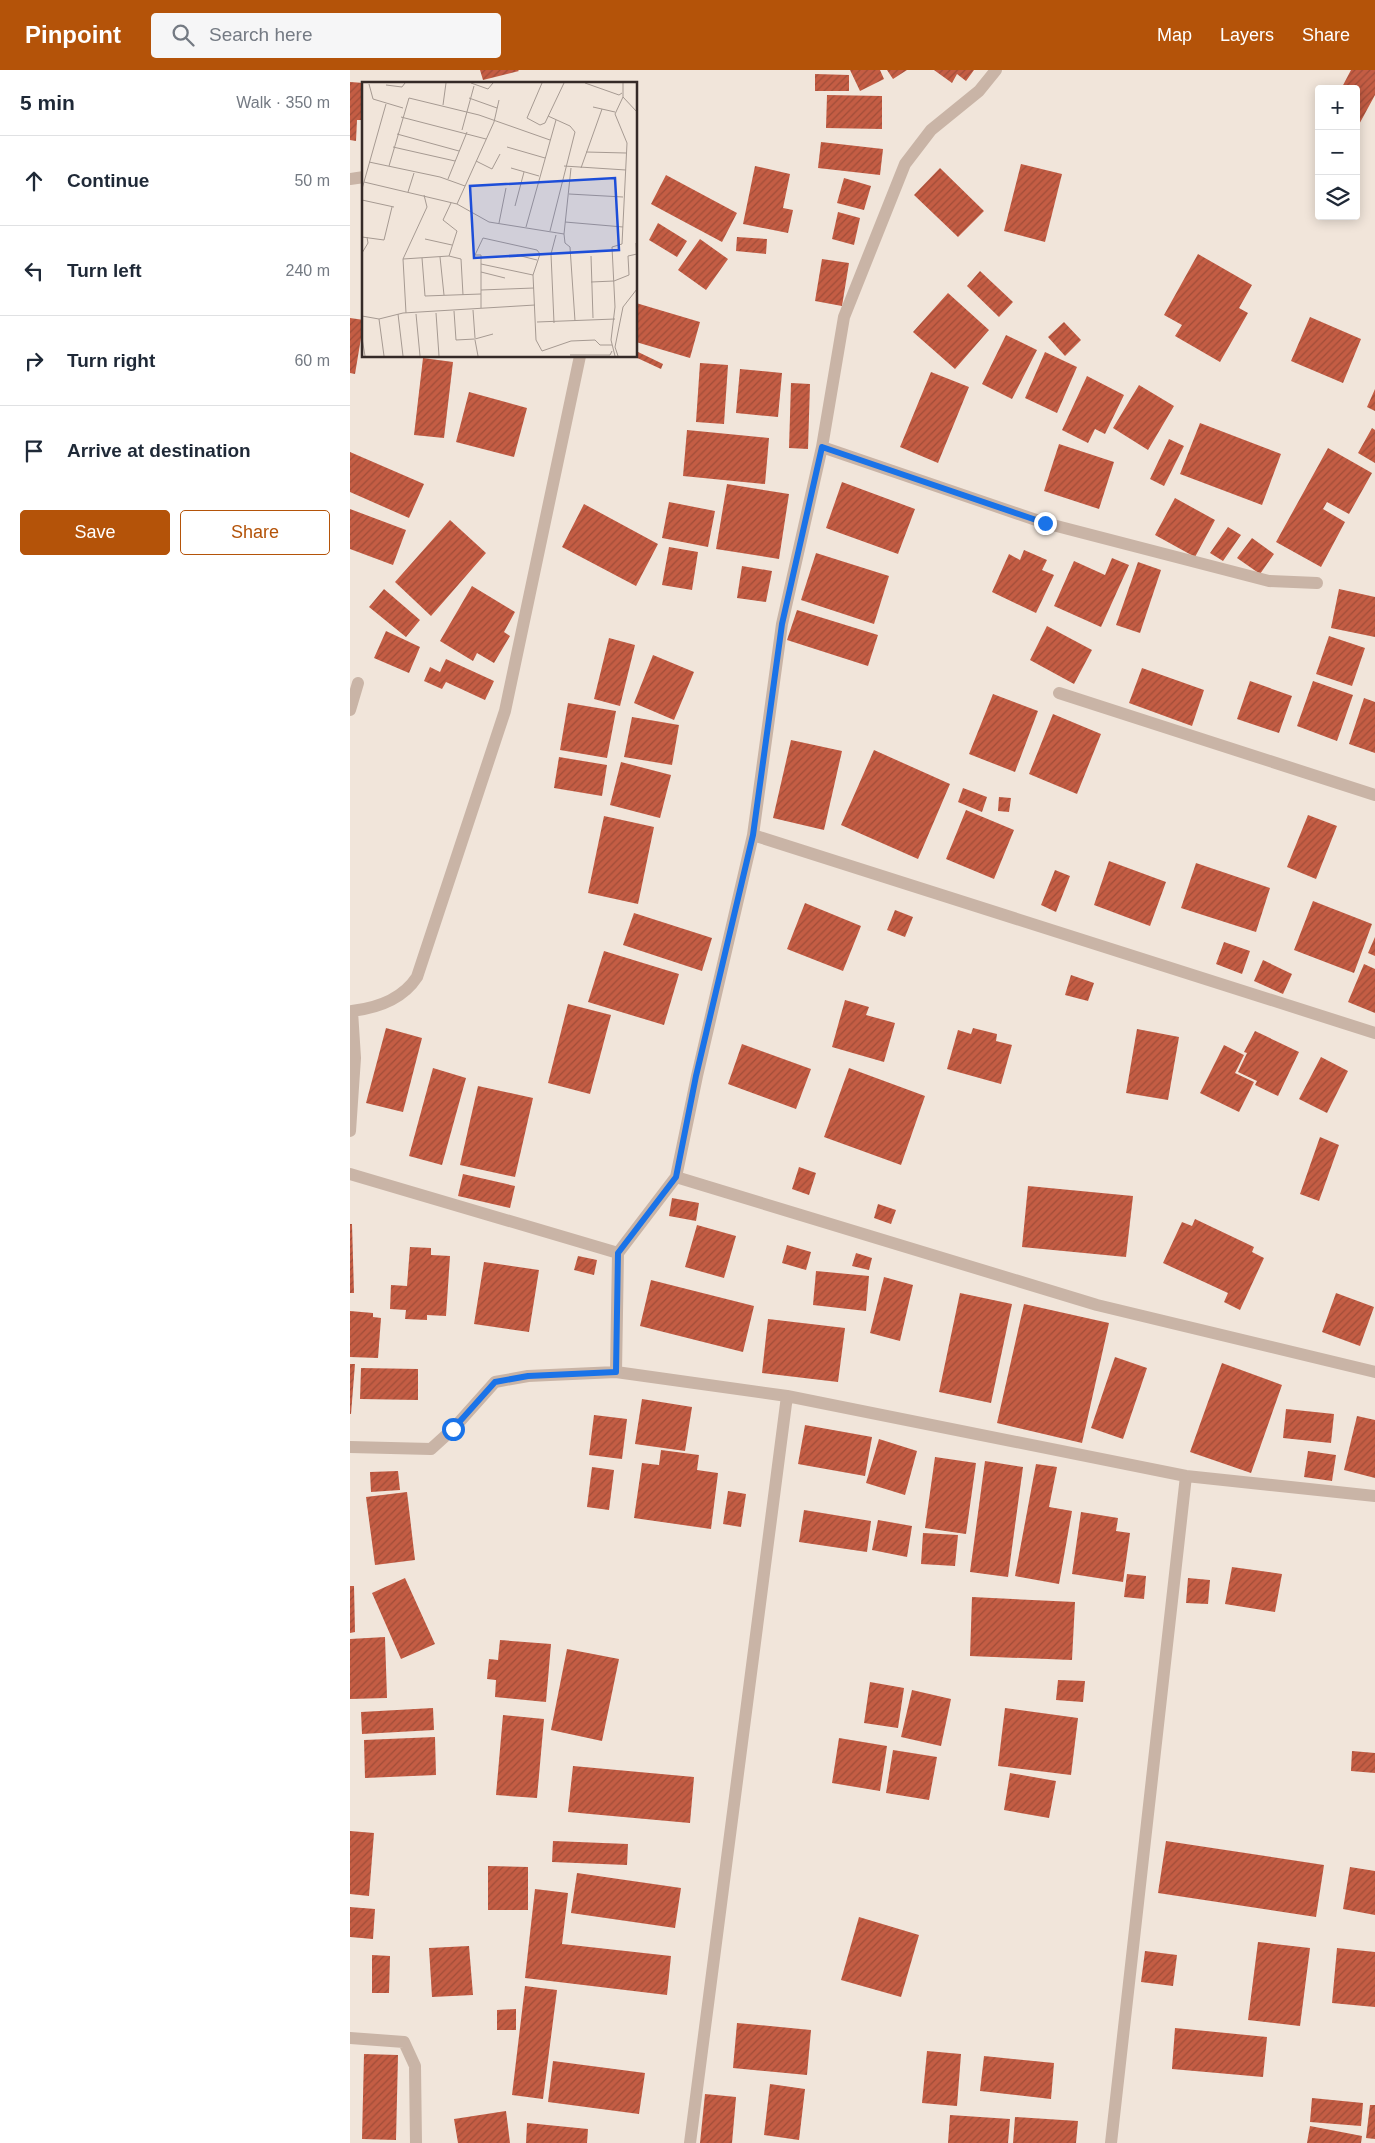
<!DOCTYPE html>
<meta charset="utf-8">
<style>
body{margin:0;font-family:Arial,sans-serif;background:#f6f6f7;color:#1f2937}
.controls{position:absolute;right:15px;top:15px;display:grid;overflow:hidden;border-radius:5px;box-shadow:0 2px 12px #0003}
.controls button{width:45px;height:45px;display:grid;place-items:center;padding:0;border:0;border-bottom:1px solid #e0e1e3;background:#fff;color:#1f2937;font:25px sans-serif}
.stop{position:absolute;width:15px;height:15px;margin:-11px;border:4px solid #1a73e8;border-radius:50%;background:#fff}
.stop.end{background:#1a73e8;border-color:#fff;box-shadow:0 1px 5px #0008}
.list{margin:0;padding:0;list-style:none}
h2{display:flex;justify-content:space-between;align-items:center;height:65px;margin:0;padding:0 20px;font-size:21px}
h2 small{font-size:16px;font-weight:400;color:#747a83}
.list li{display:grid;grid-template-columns:32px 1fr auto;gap:15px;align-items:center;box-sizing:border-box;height:90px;padding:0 20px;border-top:1px solid #e0e1e3}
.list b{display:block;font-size:19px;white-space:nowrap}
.list em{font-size:16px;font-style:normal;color:#747a83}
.actions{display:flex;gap:10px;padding:15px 20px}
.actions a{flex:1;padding:11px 0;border:1px solid #b45309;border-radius:5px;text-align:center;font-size:18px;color:#b45309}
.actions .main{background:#b45309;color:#fff}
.icon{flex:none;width:28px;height:28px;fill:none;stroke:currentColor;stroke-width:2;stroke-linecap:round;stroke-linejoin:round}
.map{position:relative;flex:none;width:1025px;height:2073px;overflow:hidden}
header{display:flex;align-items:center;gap:30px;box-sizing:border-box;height:70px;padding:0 25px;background:#b45309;color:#fff}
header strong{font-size:24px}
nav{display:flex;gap:28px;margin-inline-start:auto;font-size:18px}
.search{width:350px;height:45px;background:#f6f6f7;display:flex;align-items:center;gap:12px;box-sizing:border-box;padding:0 18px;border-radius:5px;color:#747a83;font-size:19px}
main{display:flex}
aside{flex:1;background:#fff}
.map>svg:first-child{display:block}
</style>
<header>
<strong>Pinpoint</strong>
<div class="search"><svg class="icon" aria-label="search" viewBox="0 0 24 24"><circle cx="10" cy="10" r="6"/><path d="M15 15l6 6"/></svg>Search here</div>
<nav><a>Map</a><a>Layers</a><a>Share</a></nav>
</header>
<main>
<aside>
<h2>5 min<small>Walk · 350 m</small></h2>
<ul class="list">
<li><svg class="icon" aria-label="ahead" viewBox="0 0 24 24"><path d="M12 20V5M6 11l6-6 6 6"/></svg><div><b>Continue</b></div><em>50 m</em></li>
<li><svg class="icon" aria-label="left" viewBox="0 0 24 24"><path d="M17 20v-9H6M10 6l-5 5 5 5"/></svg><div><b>Turn left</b></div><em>240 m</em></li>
<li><svg class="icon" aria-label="right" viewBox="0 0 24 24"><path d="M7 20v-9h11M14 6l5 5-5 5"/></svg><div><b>Turn right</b></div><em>60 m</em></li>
<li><svg class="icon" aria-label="arrive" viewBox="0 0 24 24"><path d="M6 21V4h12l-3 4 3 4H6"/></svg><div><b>Arrive at destination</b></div></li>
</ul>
<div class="actions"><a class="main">Save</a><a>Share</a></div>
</aside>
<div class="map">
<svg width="1025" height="2073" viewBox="0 0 1025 2073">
<defs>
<pattern id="building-hatch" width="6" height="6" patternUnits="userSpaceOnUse" patternTransform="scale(1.25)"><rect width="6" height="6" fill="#c45d44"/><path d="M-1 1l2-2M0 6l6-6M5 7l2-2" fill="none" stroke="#a04d39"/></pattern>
</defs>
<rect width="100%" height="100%" fill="#f1e5da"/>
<path fill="url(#building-hatch)" d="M 130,0 L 168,0 L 169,1 L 133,10 Z
M 500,0 L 530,0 L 534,9 L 510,21 Z
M 537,0 L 557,0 L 543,9 Z
M 584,0 L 624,0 L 616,11 L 607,4 L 602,13 Z
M 1001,0 L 1025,0 L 1025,25 L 1006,60 L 1006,19 L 991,19 Z
M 465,4 L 499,5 L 499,21 L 465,21 Z
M 0,12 L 14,13 L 14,50 L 7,50 L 6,71 L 0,70 Z
M 477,25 L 532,26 L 532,59 L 476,58 Z
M 471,72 L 533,79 L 530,105 L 468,98 Z
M 671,94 L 712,104 L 695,172 L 654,161 Z
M 405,96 L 440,104 L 433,138 L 443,140 L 438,163 L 393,154 Z
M 590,98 L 634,141 L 608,167 L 564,125 Z
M 316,105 L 387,143 L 372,172 L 301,134 Z
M 494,108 L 521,116 L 514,140 L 487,133 Z
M 488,142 L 510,148 L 504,175 L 482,169 Z
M 308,153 L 337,171 L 327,187 L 299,170 Z
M 387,167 L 417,169 L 416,184 L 386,181 Z
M 350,169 L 378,189 L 356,220 L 328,200 Z
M 848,184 L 902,215 L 889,238 L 898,243 L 870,292 L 825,266 L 832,255 L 814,245 Z
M 472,189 L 499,193 L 492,236 L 465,231 Z
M 630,201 L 663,232 L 649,247 L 617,216 Z
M 598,223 L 639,260 L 605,299 L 563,262 Z
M 286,233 L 350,252 L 340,288 L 286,272 Z
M 960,247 L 1011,269 L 993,313 L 941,291 Z
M 0,248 L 14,250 L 5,304 L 0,303 Z
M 714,252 L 731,270 L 715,286 L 698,267 Z
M 656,265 L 687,280 L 662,329 L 632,314 Z
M 286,281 L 313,294 L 311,299 L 283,286 L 286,286 Z
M 695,282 L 727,297 L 707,343 L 675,328 Z
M 73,288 L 103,292 L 94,368 L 64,365 Z
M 350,293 L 378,295 L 374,354 L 346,352 Z
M 390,299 L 432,303 L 428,347 L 386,343 Z
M 581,302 L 619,317 L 588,393 L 550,377 Z
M 737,306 L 774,325 L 755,364 L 745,359 L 738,373 L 712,360 Z
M 441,313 L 460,314 L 458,379 L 439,378 Z
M 789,315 L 824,336 L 798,380 L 763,358 Z
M 1025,319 L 1025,341 L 1017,337 Z
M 119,322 L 177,338 L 164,387 L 106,372 Z
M 850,353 L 931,384 L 912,435 L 830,404 Z
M 1022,358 L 1025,360 L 1025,393 L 1008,383 Z
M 337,360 L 419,368 L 415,414 L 333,406 Z
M 819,369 L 834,376 L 814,416 L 800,409 Z
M 709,374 L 764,392 L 749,439 L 694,421 Z
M 978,378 L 1022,403 L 999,444 L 977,432 L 973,439 L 995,452 L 971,497 L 926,472 Z
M 0,382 L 74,414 L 59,448 L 0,422 Z
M 492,412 L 565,439 L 548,484 L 476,458 Z
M 377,414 L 439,424 L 429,489 L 366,479 Z
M 825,428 L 865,450 L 845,487 L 805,465 Z
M 319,432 L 365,441 L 358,477 L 312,468 Z
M 234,434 L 308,474 L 286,516 L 212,477 Z
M 0,439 L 56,460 L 43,495 L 0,479 Z
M 100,450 L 136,483 L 81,546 L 45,512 Z
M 878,457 L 891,465 L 873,491 L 860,483 Z
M 902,468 L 924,484 L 910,504 L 887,488 Z
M 319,477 L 348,482 L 342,520 L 312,515 Z
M 674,480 L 697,490 L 692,500 L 704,505 L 686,543 L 642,522 L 659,484 L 670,490 Z
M 466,483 L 539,506 L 524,554 L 451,530 Z
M 762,488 L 779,495 L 751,557 L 704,536 L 724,491 L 755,505 Z
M 788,492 L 811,500 L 790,563 L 766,555 Z
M 392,496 L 422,501 L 416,532 L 387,528 Z
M 122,516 L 165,542 L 154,562 L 160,566 L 144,593 L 127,583 L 123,591 L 90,571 Z
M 34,519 L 70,550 L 56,567 L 19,537 Z
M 989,519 L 1025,527 L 1025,567 L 981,558 Z
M 447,540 L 528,565 L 518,596 L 437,570 Z
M 697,556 L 742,580 L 724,614 L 680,590 Z
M 36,561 L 70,577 L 59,603 L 24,588 Z
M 979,566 L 1015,578 L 1002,616 L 966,604 Z
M 259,568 L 285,575 L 270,636 L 244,629 Z
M 303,585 L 344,602 L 324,650 L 284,633 Z
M 96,589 L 144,611 L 135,630 L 96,612 L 92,619 L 74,611 L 80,597 L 90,602 Z
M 792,598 L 854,620 L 842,656 L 779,633 Z
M 900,611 L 942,626 L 929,663 L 887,649 Z
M 963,611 L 1003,625 L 987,671 L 947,656 Z
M 643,624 L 688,641 L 665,702 L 619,684 Z
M 1014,628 L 1025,632 L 1025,683 L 999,674 Z
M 218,633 L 266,641 L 257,688 L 210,680 Z
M 703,644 L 751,664 L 727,724 L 679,704 Z
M 282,647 L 329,655 L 322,695 L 274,687 Z
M 441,670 L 492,681 L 474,760 L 423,748 Z
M 524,680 L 600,714 L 568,789 L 491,755 Z
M 209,687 L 257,695 L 252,726 L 204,718 Z
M 271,692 L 321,705 L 310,748 L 260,735 Z
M 613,718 L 637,727 L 632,742 L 608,732 Z
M 649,727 L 661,728 L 659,742 L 648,741 Z
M 616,740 L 664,760 L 644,809 L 596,789 Z
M 958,745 L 987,756 L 966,809 L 937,797 Z
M 254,746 L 304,757 L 288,834 L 238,823 Z
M 759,791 L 816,812 L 800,856 L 744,835 Z
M 846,793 L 920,818 L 906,862 L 831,838 Z
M 705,800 L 720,806 L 706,842 L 691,835 Z
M 963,831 L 1022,854 L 1004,903 L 944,880 Z
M 455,833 L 511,856 L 493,901 L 437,879 Z
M 545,840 L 563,847 L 555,867 L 537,860 Z
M 284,843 L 362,868 L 352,901 L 273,875 Z
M 1025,867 L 1025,886 L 1018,883 Z
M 874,872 L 900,881 L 892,904 L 866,894 Z
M 254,881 L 329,904 L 314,955 L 238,932 Z
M 913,890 L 942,904 L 933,924 L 904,911 Z
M 1014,894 L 1025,899 L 1025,943 L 998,932 Z
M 721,905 L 744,913 L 738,931 L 715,925 Z
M 495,930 L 519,937 L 516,945 L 545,953 L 534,992 L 482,977 Z
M 218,934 L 261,945 L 240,1024 L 198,1013 Z
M 36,958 L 72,968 L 53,1042 L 16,1033 Z
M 623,958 L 647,964 L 646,971 L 662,975 L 651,1014 L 597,999 L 608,960 L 621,964 Z
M 787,959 L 829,967 L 818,1030 L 776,1023 Z
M 905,961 L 949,982 L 928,1026 L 905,1015 L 907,1011 L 888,1002 L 897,983 L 894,982 Z
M 392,974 L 461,999 L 446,1039 L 378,1014 Z
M 874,975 L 894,985 L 885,1003 L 904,1012 L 889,1042 L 850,1023 Z
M 971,987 L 998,1001 L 977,1043 L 949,1029 Z
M 83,998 L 116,1008 L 92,1095 L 59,1086 Z
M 499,998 L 575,1026 L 551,1095 L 474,1067 Z
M 128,1016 L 183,1028 L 165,1107 L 110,1095 Z
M 970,1067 L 989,1075 L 969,1131 L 950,1124 Z
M 449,1097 L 466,1103 L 459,1125 L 442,1119 Z
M 113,1104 L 165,1116 L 160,1138 L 108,1126 Z
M 678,1116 L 783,1126 L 776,1187 L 672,1177 Z
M 322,1128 L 349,1133 L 346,1151 L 319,1146 Z
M 528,1134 L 546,1140 L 541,1154 L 524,1148 Z
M 845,1149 L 904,1177 L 902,1182 L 914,1188 L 890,1240 L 874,1232 L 878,1223 L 813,1193 L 832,1152 L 842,1156 Z
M 0,1154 L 2,1154 L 4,1223 L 0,1223 Z
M 347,1155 L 386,1166 L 374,1208 L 335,1197 Z
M 437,1175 L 461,1182 L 456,1200 L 432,1193 Z
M 60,1177 L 81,1178 L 81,1185 L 100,1186 L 96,1246 L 77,1245 L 77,1250 L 55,1249 L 56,1240 L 40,1239 L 41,1215 L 57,1216 Z
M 506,1183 L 522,1188 L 519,1200 L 502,1196 Z
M 228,1186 L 247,1190 L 244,1205 L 224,1200 Z
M 134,1192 L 189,1200 L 179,1262 L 124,1254 Z
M 466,1201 L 519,1206 L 516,1241 L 463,1235 Z
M 534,1207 L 563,1215 L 550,1271 L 520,1263 Z
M 301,1210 L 404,1236 L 393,1282 L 290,1256 Z
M 610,1223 L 662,1234 L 641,1333 L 589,1322 Z
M 986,1223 L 1024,1237 L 1010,1276 L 972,1262 Z
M 674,1234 L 759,1253 L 732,1373 L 647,1353 Z
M 0,1241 L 23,1243 L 23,1247 L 31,1248 L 28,1288 L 0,1287 Z
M 418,1249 L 495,1258 L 488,1312 L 412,1303 Z
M 765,1287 L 797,1298 L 773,1369 L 741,1358 Z
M 872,1293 L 932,1315 L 901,1403 L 840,1382 Z
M 0,1294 L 5,1294 L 1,1344 L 0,1344 Z
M 11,1298 L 68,1299 L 68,1330 L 10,1329 Z
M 292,1329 L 342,1337 L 335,1381 L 285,1374 Z
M 936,1339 L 984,1344 L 981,1373 L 933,1368 Z
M 244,1345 L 277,1349 L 272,1389 L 239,1385 Z
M 1007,1346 L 1025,1350 L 1025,1408 L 994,1400 Z
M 455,1355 L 522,1367 L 515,1406 L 448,1394 Z
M 529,1369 L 567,1381 L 555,1425 L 516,1413 Z
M 311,1380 L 349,1385 L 347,1400 L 368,1403 L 361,1459 L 284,1448 L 292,1393 L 309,1395 Z
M 958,1381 L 986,1385 L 982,1411 L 954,1407 Z
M 585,1387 L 626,1393 L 616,1464 L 575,1458 Z
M 635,1391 L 673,1397 L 658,1507 L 620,1502 Z
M 686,1394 L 707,1397 L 699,1437 L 722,1441 L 709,1514 L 665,1506 Z
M 242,1397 L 264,1400 L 259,1440 L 237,1437 Z
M 48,1401 L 50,1420 L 21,1422 L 20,1402 Z
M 378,1421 L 396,1424 L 391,1457 L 373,1454 Z
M 57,1422 L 65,1490 L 25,1495 L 16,1427 Z
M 454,1440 L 521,1451 L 517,1482 L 449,1472 Z
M 731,1442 L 768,1448 L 766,1461 L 780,1463 L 773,1512 L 722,1504 Z
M 528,1450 L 562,1456 L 557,1487 L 522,1480 Z
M 573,1463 L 608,1465 L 605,1496 L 571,1494 Z
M 882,1497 L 932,1504 L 925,1542 L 875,1534 Z
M 777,1504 L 796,1506 L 794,1529 L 774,1527 Z
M 55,1508 L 85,1574 L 51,1589 L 22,1523 Z
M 838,1508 L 860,1510 L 858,1534 L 836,1533 Z
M 0,1516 L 4,1516 L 5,1562 L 0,1563 Z
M 622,1527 L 725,1532 L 722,1590 L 620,1586 Z
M 35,1567 L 37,1628 L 0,1629 L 0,1569 Z
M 150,1570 L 201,1574 L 196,1632 L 145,1627 L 146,1610 L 137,1609 L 139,1589 L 148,1590 Z
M 217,1579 L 269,1589 L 252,1671 L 201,1660 Z
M 708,1610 L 735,1611 L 733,1632 L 706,1630 Z
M 520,1612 L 554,1618 L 548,1658 L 514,1653 Z
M 562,1620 L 601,1629 L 591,1676 L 551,1667 Z
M 83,1638 L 84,1660 L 12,1664 L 11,1642 Z
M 655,1638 L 728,1648 L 721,1705 L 648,1696 Z
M 153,1645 L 194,1649 L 187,1728 L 146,1725 Z
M 85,1667 L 86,1705 L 15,1708 L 14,1670 Z
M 489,1668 L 537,1676 L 530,1721 L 482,1713 Z
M 543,1680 L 587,1687 L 579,1730 L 536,1723 Z
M 1002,1681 L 1025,1683 L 1025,1703 L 1001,1701 Z
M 223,1696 L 344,1707 L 340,1753 L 218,1742 Z
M 660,1703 L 706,1711 L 699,1748 L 654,1740 Z
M 0,1761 L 24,1763 L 19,1826 L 0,1824 Z
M 203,1771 L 278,1774 L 277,1795 L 202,1792 Z
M 816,1771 L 974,1795 L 966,1847 L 808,1823 Z
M 138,1796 L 178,1797 L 178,1840 L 138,1840 Z
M 1000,1797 L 1025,1801 L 1025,1845 L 993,1839 Z
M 227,1803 L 331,1818 L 325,1858 L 221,1843 Z
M 185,1819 L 218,1823 L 212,1874 L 321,1886 L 317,1925 L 175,1908 Z
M 0,1837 L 25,1839 L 23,1869 L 0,1867 Z
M 509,1847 L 569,1865 L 551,1927 L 491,1910 Z
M 908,1872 L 960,1878 L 950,1956 L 898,1950 Z
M 119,1876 L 123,1925 L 82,1927 L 79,1878 Z
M 987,1878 L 1025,1882 L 1025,1937 L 982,1933 Z
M 795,1881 L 827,1885 L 823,1916 L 791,1912 Z
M 22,1885 L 40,1886 L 39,1923 L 22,1923 Z
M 175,1916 L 207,1920 L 193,2029 L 162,2025 Z
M 166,1939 L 166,1960 L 147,1960 L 147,1940 Z
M 387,1953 L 461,1960 L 457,2005 L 383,1998 Z
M 825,1958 L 917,1967 L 913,2007 L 822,1999 Z
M 577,1981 L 611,1984 L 607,2036 L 572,2033 Z
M 14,1984 L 48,1985 L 46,2070 L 12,2069 Z
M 634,1986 L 704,1993 L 701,2029 L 630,2021 Z
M 203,1991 L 295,2003 L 289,2044 L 198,2032 Z
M 420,2014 L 455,2019 L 449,2070 L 414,2065 Z
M 355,2024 L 386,2027 L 382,2073 L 350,2073 Z
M 962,2028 L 1013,2033 L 1011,2056 L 960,2052 Z
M 1020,2035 L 1025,2035 L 1025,2069 L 1016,2068 Z
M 156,2041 L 160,2073 L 108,2073 L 104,2049 Z
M 600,2045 L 660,2049 L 658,2073 L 598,2073 Z
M 665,2047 L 728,2051 L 726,2073 L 663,2073 Z
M 177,2053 L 238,2059 L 237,2073 L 176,2073 Z
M 960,2056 L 1012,2066 L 1011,2073 L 957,2073 Z"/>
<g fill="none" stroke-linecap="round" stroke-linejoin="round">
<path stroke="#c9b4a6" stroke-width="12" d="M 0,109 L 14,107
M 472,377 L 695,453 L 919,511 L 967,513
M 709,623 L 1025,725
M 0,640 L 8,613
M 403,765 L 1025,963
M 0,1061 L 5,988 L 2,941 C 27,938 52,930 67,907 L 155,641 L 230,286
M 0,1104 L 268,1183
M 326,1107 L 747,1235 L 1025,1302
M 266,1302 L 268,1183 L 326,1107 L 347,1006 L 403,765 L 432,554 L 472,377 L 494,247 L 555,94 L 581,60 L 629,21 L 646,0
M 0,1377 L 81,1379 L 103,1359 L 145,1312 L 178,1306 L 266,1302 L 437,1326 L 836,1406 L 1025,1426
M 0,1968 L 54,1972 L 65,1996 L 66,2073
M 340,2073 L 437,1326
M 761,2073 L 836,1406"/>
</g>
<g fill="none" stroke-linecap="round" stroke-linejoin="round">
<path stroke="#1a73e8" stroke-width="6" d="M 103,1359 L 145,1312 L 178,1306 L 266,1302 L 268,1183 L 326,1107 L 346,1006 L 403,765 L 432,554 L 472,377 L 695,453"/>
</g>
<g transform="translate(12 12)">
<rect width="275" height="275" fill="#f1e5da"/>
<path fill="none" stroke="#a69a92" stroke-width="1" d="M 109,1 L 126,7 L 131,1M 180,1 L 165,36 L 178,43 L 183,41 L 202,1M 223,1 L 257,13 L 260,11M 261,1 L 261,15 L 275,30M 7,2 L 11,17 L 41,26M 24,3 L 40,5 L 43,1M 107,16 L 135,26M 81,23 L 84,1M 231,25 L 253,30M 186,34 L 208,44 L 213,50 L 188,149M 39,35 L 124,57M 100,48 L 112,4M 35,52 L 97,69M 31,65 L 93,79M 145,65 L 183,76M 224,70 L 264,71M 114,79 L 130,87 L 138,72M 7,80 L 78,95 L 103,104M 27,84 L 47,16 L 117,33 L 188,58M 202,84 L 264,88M 149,86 L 177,94M 209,86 L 202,152 L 203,161 L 208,165 L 213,239M 219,86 L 240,27M 86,97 L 105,50M 2,100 L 95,122 L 127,140 L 202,152M 0,107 L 24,22M 46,110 L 52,91M 207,112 L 261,115M 0,118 L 32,125M 95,122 L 132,40 L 137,18M 153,124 L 162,90M 203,140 L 261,145M 137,141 L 144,106M 164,145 L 194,38M 0,155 L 22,158 L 30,125M 63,157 L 90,163M 274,161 L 275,184M 0,171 L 6,161 L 5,155M 178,172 L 171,193 L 174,258 L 180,269 L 209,259 L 233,258 L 238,263 L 250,263M 155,173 L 175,178M 87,174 L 95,149 L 81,138 L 89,121M 229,174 L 231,236M 78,175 L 82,213M 60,176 L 63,214 L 119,212M 41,177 L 87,174 L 99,177 L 101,213M 119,182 L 119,173 L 113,173 L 121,156 L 175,168 L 178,172 L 189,172M 119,190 L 119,182 L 171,193M 229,200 L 252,199 L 267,193 L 266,174 L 275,172M 119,208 L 172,206M 119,226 L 119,190 L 143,196M 111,228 L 113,256M 92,229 L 94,258 L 113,257 L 131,252M 44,231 L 41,177 L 65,125 L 62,113M 74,231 L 77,274M 36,232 L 41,274M 54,232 L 58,274M 0,234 L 17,237 L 41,231 L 173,223M 17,237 L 22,274M 175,240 L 253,237M 192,241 L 189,172 L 194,153M 0,256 L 3,274M 113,258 L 116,274M 208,273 L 248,273 L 250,269M 253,274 L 249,258 L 253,225 L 250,165 L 260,162 L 265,61 L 253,32 L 261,15M 256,274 L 253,265 L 261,225 L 275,207"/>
<path fill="#1d4ed8" fill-opacity="0.15" stroke="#1d4ed8" stroke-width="2.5" d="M 253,96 L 257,168 L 112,176 L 108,104 Z"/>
<rect width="275" height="275" fill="none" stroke="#352a27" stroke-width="2.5"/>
</g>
</svg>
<div class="controls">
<button>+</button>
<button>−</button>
<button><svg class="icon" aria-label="layers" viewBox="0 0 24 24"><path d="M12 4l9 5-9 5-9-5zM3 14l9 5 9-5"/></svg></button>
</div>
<div class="stop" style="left:103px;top:1359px"></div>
<div class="stop end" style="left:695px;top:453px"></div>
</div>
</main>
